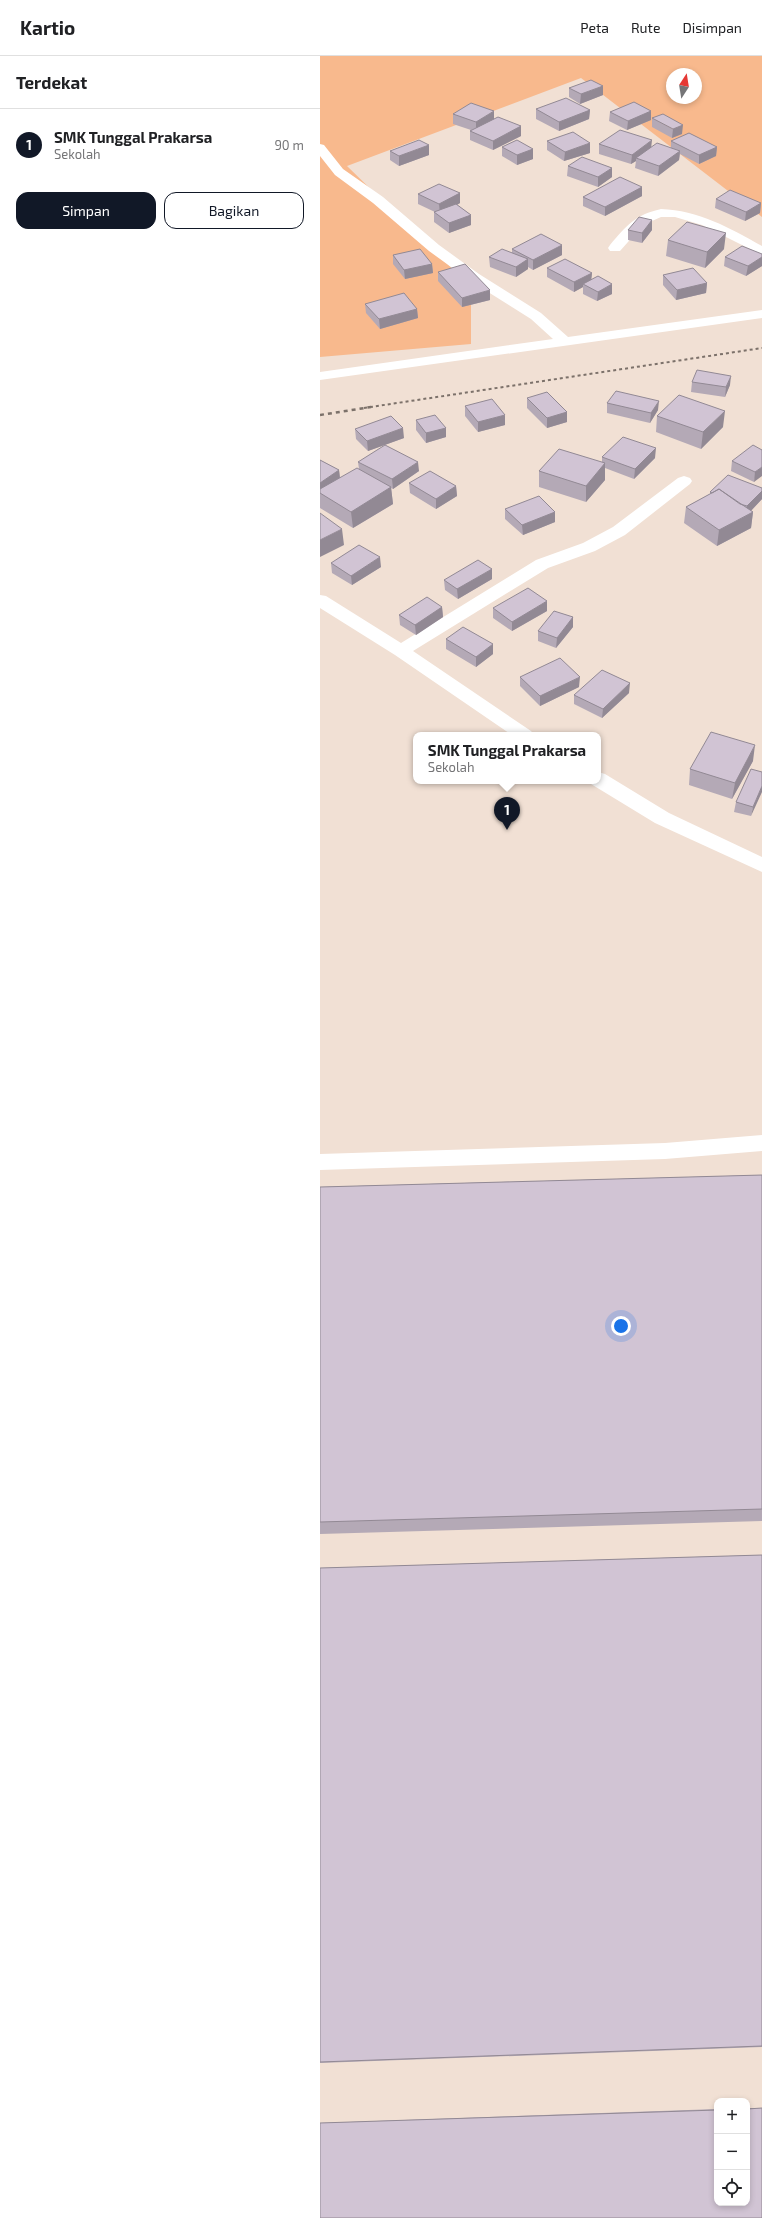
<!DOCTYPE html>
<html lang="id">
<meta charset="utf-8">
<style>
body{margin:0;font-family:"Exo 2",sans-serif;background:#f2f2f2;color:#202124}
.controls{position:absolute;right:12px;bottom:12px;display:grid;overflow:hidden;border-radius:8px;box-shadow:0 2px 6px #0003}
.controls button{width:36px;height:36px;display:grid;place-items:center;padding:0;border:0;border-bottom:1px solid #e0e0e0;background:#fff;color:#202124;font:20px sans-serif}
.compass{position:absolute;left:346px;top:12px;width:36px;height:36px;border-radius:50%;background:#fff;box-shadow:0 2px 6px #0003;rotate:12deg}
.you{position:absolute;left:301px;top:1270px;width:14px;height:14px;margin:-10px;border:3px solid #fff;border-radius:50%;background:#1a73e8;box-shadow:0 0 0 6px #1a73e833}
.badge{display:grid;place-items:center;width:26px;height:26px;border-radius:50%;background:#111827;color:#fff;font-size:13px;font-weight:700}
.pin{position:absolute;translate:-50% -33px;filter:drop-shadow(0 1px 2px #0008)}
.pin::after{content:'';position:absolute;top:21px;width:14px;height:12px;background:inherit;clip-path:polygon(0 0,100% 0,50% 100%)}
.popup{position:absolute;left:93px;top:676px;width:188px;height:52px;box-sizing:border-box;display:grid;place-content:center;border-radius:8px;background:#fff;filter:drop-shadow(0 1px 3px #0005);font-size:13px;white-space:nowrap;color:#757577}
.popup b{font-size:15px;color:#202124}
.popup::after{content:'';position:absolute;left:50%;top:100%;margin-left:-8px;border:8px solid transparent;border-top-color:#fff}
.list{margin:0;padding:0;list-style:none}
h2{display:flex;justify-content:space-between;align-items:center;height:52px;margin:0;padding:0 16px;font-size:17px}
h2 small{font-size:13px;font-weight:400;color:#757577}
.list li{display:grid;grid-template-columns:26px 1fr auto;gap:12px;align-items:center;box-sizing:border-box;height:72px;padding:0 16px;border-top:1px solid #e0e0e0}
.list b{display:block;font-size:15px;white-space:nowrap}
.list p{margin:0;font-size:13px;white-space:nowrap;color:#757577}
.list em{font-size:13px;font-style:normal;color:#757577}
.actions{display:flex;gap:8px;padding:12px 16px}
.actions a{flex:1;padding:9px 0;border:1px solid #111827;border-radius:12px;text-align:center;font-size:14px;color:#111827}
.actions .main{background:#111827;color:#fff}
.icon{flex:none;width:22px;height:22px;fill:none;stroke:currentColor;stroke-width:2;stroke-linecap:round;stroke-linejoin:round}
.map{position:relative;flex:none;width:442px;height:2162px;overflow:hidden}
header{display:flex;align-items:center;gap:24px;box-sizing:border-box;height:56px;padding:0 20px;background:#fff;border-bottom:1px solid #e0e0e0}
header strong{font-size:19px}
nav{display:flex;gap:22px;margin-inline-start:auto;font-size:14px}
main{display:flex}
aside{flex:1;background:#fff}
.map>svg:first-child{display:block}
</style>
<header>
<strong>Kartio</strong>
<nav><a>Peta</a><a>Rute</a><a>Disimpan</a></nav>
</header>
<main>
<aside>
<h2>Terdekat<small></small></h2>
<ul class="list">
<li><span class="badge">1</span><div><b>SMK Tunggal Prakarsa</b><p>Sekolah</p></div><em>90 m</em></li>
</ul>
<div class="actions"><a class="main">Simpan</a><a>Bagikan</a></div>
</aside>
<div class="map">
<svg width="442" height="2162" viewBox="0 0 442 2162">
<rect width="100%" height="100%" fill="#f1e0d4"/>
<path fill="#f8b98d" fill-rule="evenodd" d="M 0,0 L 442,0 L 442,161 L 261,22 L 27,110 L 151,231 L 151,288 L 0,301 ZM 352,18 L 376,18 L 376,42 L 352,42 Z"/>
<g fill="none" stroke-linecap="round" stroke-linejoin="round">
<path fill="#fff" fill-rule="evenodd" d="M 442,1079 L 442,1095 L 345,1103 L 0,1114 L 0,1098 L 345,1087 Z"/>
<path fill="#fff" fill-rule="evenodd" d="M 0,88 L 4,89 L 23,113 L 63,141 L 119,189 L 159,218 L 221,257 L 248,281 L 442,254 L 442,262 L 0,324 L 0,316 L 233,283 L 211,263 L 149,224 L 109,195 L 53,147 L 15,119 L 0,100 Z
M 341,153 C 378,154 410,172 442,190 L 442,199 L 382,169 L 355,161 L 341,161 L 323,169 L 300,195 L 290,195 L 288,192 L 290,189 C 307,169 315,159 341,153 Z
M 364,420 L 370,422 L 372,425 L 370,428 L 305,479 L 275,495 L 228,512 L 93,595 L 211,675 L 214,679 L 192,679 L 75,599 L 0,552 L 0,539 L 6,540 L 81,587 L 216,504 L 263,487 L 293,471 L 358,422 Z
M 278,716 L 285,718 L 349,757 L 442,801 L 442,816 L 335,767 L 271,728 L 270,725 L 278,725 Z"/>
<path stroke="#7c716a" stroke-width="2" stroke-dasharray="3 3" stroke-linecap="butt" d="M 44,352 L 442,292"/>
<path stroke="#7c716a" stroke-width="2.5" stroke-dasharray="4 4" stroke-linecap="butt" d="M 0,359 L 51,351"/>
</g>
<path fill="#b4a9b6" d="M 249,32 L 283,39 L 260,48 L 249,41 Z
M 216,53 L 270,54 L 269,63 L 239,75 L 216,63 Z
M 331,55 L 331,64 L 307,74 L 289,65 L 290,56 Z
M 133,58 L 174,63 L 201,70 L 201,80 L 173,94 L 150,84 L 150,75 L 151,74 L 133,68 Z
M 332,62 L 362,78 L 352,82 L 332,71 Z
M 227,85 L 270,97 L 244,105 L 227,94 Z
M 351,85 L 397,91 L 396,100 L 379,108 L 360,98 L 359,104 L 338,120 L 315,112 L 316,105 L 311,108 L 279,98 L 279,88 L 351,92 Z
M 182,91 L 213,93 L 213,103 L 197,109 L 182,100 Z
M 70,95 L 109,99 L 79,110 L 70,104 Z
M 248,110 L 292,112 L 292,121 L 278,131 L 247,120 Z
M 322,131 L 322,140 L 285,160 L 263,150 L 263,141 Z
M 140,137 L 140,147 L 137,149 L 151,159 L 151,169 L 129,177 L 114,166 L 114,156 L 115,156 L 98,148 L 98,138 Z
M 396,143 L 441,147 L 440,157 L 425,165 L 395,152 Z
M 332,164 L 332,174 L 322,187 L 308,184 L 308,174 Z
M 348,184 L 404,193 L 385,212 L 346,200 Z
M 192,193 L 242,199 L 213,214 L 208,211 L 208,213 L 196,221 L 170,211 L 169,201 L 192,197 Z
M 442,198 L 442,210 L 426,220 L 404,210 L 405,201 Z
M 73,199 L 112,208 L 113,217 L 85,223 L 73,208 Z
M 227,212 L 272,217 L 271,224 L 292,238 L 277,245 L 263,238 L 263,231 L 254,236 L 227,221 Z
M 118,216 L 170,244 L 142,251 L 118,225 Z
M 343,219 L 387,227 L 386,237 L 356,244 L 343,229 Z
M 45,248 L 97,253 L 98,262 L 60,273 L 46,257 Z
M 372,326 L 410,329 L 405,341 L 371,336 Z
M 207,342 L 247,356 L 247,366 L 227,372 L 207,352 Z
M 287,347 L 338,354 L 330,367 L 287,357 Z
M 145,350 L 185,369 L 158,376 L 145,360 Z
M 337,360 L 403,371 L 381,393 L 336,376 Z
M 96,364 L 126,372 L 126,381 L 106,387 L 96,374 Z
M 35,373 L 84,382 L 48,395 L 36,383 Z
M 442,394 L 434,426 L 411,415 L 412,405 Z
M 282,401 L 335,402 L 314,423 L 285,412 L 285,424 L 266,446 L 219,431 L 219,415 L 282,406 Z
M 0,404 L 19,414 L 20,422 L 39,413 L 38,406 L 99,415 L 73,433 L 71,432 L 73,448 L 33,472 L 0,452 Z
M 89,427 L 136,430 L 137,440 L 116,453 L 90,437 Z
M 442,432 L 442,443 L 431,455 L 433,456 L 431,472 L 397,490 L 364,467 L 366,451 L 390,438 L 390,436 Z
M 185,453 L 235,456 L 235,466 L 203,479 L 185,463 Z
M 11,507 L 61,511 L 32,529 L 12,517 Z
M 172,523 L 138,543 L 125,534 L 124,524 Z
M 122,551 L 123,561 L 96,579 L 80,569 L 79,559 Z
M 173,552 L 227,555 L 192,575 L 173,562 Z
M 253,561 L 253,571 L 236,592 L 218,585 L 218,575 Z
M 126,583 L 173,598 L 156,611 L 126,593 Z
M 200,621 L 259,631 L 220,650 L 200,630 Z
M 309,637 L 282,662 L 254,648 L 254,639 Z
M 433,705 L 412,743 L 369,729 L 370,713 Z
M 442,716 L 431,760 L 414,756 L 416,746 Z
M 442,1119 L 442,1465 L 0,1478 L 0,1131 Z
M 442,1499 L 442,1991 L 0,2007 L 0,1512 Z
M 427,2052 L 442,2052 L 442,2162 L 0,2162 L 0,2067 L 397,2053 L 397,2147 L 427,2147 Z"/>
<path fill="#928994" d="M 283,30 L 283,39 L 260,48 L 261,38 Z
M 270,54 L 269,63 L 239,75 L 239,66 Z
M 174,55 L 174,64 L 156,75 L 156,66 Z
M 331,55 L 331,64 L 307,74 L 308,65 Z
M 363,69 L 362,78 L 352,82 L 353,73 Z
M 201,70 L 201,80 L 173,94 L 173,85 Z
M 332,84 L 331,93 L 316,102 L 316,105 L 311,108 L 312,99 Z
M 270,87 L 270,97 L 244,105 L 245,96 Z
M 109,89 L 109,99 L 79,110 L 79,100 Z
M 397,91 L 396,100 L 379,108 L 379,99 Z
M 213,93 L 213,103 L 197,109 L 197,99 Z
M 360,95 L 359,104 L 338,120 L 339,110 Z
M 292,112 L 292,121 L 278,131 L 278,121 Z
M 322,131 L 322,140 L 285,160 L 285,151 Z
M 140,137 L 140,147 L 120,158 L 119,148 Z
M 441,147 L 440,157 L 425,165 L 426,156 Z
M 151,159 L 151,169 L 129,177 L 129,167 Z
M 332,164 L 332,174 L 322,187 L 322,177 Z
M 406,177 L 404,193 L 385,212 L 387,196 Z
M 242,189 L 242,199 L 213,214 L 213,204 Z
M 442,201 L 442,210 L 426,220 L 428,210 Z
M 208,203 L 208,213 L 196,221 L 196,211 Z
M 112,208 L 113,217 L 85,223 L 84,214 Z
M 272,217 L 271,226 L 263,228 L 263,231 L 254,236 L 254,226 Z
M 387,227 L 386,237 L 356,244 L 357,234 Z
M 292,228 L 292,238 L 277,245 L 278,236 Z
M 170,234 L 170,244 L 142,251 L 142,242 Z
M 97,253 L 98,262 L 60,273 L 59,263 Z
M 411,320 L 410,329 L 405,341 L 406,331 Z
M 339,345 L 338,354 L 330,367 L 331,357 Z
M 405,355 L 403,371 L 381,393 L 383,376 Z
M 247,356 L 247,366 L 227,372 L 227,362 Z
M 185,359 L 185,369 L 158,376 L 158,366 Z
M 83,372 L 84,382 L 48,395 L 47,385 Z
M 126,372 L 126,381 L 106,387 L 106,377 Z
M 336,392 L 335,402 L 314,423 L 315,413 Z
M 98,406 L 99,415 L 73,433 L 72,423 Z
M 285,407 L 285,424 L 266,446 L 266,430 Z
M 442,411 L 442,420 L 434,426 L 435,416 Z
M 19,414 L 20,423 L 0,437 L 0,427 Z
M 136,430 L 137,440 L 116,453 L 116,443 Z
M 71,431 L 73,448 L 33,472 L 31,456 Z
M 442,435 L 442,443 L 426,460 L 433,456 L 431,472 L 397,490 L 399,474 L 426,460 L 427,450 Z
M 235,456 L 235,466 L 203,479 L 202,469 Z
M 22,473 L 24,489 L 0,501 L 0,484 Z
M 60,501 L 61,511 L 32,529 L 31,520 Z
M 172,513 L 172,523 L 138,543 L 137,533 Z
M 227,545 L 227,555 L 192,575 L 192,566 Z
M 122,551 L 123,561 L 96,579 L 95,569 Z
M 253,561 L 253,571 L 236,592 L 237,582 Z
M 173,588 L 173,598 L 156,611 L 156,601 Z
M 260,621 L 259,631 L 220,650 L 220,640 Z
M 310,627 L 309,637 L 282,662 L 283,653 Z
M 435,689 L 433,705 L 412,743 L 415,727 Z
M 442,730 L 442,736 L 431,760 L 433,751 Z"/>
<path fill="#d1c4d4" stroke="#928994" d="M 271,24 L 283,30 L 261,38 L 249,32 Z
M 246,42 L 270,54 L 239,66 L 216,53 Z
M 314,46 L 331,55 L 308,65 L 290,56 Z
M 151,47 L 174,55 L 156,66 L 133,58 Z
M 343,58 L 363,69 L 353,73 L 332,62 Z
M 178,61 L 201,70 L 173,85 L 150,75 Z
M 300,74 L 332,84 L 312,99 L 279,88 Z
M 253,76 L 270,87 L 245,96 L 227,85 Z
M 369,77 L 397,91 L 379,99 L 351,85 Z
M 99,84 L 109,89 L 79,100 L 70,95 Z
M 197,84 L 213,93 L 197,99 L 182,91 Z
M 337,87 L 360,95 L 339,110 L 316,102 Z
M 262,101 L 292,112 L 278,121 L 248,110 Z
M 300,121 L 322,131 L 285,151 L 263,141 Z
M 119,128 L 140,137 L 119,148 L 98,138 Z
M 410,134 L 441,147 L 426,156 L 396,143 Z
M 136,148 L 151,159 L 129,167 L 114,156 Z
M 319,161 L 332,164 L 322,177 L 308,174 Z
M 367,166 L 406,177 L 387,196 L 348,184 Z
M 221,178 L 242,189 L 213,204 L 192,193 Z
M 422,190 L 442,198 L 442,201 L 428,210 L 405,201 Z
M 100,193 L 112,208 L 84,214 L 73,199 Z
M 182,193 L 208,203 L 196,211 L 169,201 Z
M 245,203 L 272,217 L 254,226 L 227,212 Z
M 145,208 L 170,234 L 142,242 L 118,216 Z
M 373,212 L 387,227 L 357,234 L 343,219 Z
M 278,220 L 292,228 L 278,236 L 263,228 Z
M 84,237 L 97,253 L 59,263 L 45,248 Z
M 377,314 L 411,320 L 406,331 L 372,326 Z
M 296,335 L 339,345 L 331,357 L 287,347 Z
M 227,336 L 247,356 L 227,362 L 207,342 Z
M 359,339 L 405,355 L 383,376 L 337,360 Z
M 172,343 L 185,359 L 158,366 L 145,350 Z
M 115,359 L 126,372 L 106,377 L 96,364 Z
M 71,360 L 83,372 L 47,385 L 35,373 Z
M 303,381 L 336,392 L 315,413 L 282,401 Z
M 65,389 L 98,406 L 72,423 L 38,406 Z
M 433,389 L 442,394 L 442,411 L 435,416 L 412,405 Z
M 239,393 L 285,407 L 266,430 L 219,415 Z
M 0,404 L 19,414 L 0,427 Z
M 37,412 L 71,431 L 31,456 L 0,437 L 0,433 Z
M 110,415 L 136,430 L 116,443 L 89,427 Z
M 408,419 L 442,432 L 442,435 L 427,450 L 420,448 L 399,433 L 392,437 L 390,436 Z
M 399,433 L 433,456 L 399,474 L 366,451 Z
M 219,440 L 235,456 L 202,469 L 185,453 Z
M 0,457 L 22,473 L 0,484 Z
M 39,489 L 60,501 L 31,520 L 11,507 Z
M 158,504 L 172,513 L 137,533 L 124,524 Z
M 208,532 L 227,545 L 192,566 L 173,552 Z
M 107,541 L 122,551 L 95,569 L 79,559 Z
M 234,555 L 253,561 L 237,582 L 218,575 Z
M 143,571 L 173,588 L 156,601 L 126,583 Z
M 240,602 L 260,621 L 220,640 L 200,621 Z
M 282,614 L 310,627 L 283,653 L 254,639 Z
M 391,676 L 435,689 L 415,727 L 370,713 Z
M 431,713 L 442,716 L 442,730 L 433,751 L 416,746 Z
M 442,1119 L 442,1453 L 0,1466 L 0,1131 Z
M 442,1499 L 442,1990 L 0,2006 L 0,1512 Z
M 442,2052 L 442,2162 L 0,2162 L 0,2067 L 397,2054 L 397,2147 L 427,2147 L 427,2053 Z"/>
</svg>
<div class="controls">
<button>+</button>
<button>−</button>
<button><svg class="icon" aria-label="locate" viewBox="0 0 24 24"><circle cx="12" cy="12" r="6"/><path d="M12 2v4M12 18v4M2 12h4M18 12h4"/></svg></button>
</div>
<svg class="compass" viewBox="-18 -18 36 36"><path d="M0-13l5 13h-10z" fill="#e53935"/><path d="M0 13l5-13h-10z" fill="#757577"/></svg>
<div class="you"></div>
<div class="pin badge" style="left:187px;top:774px">1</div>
<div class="popup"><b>SMK Tunggal Prakarsa</b>Sekolah</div>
</div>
</main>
